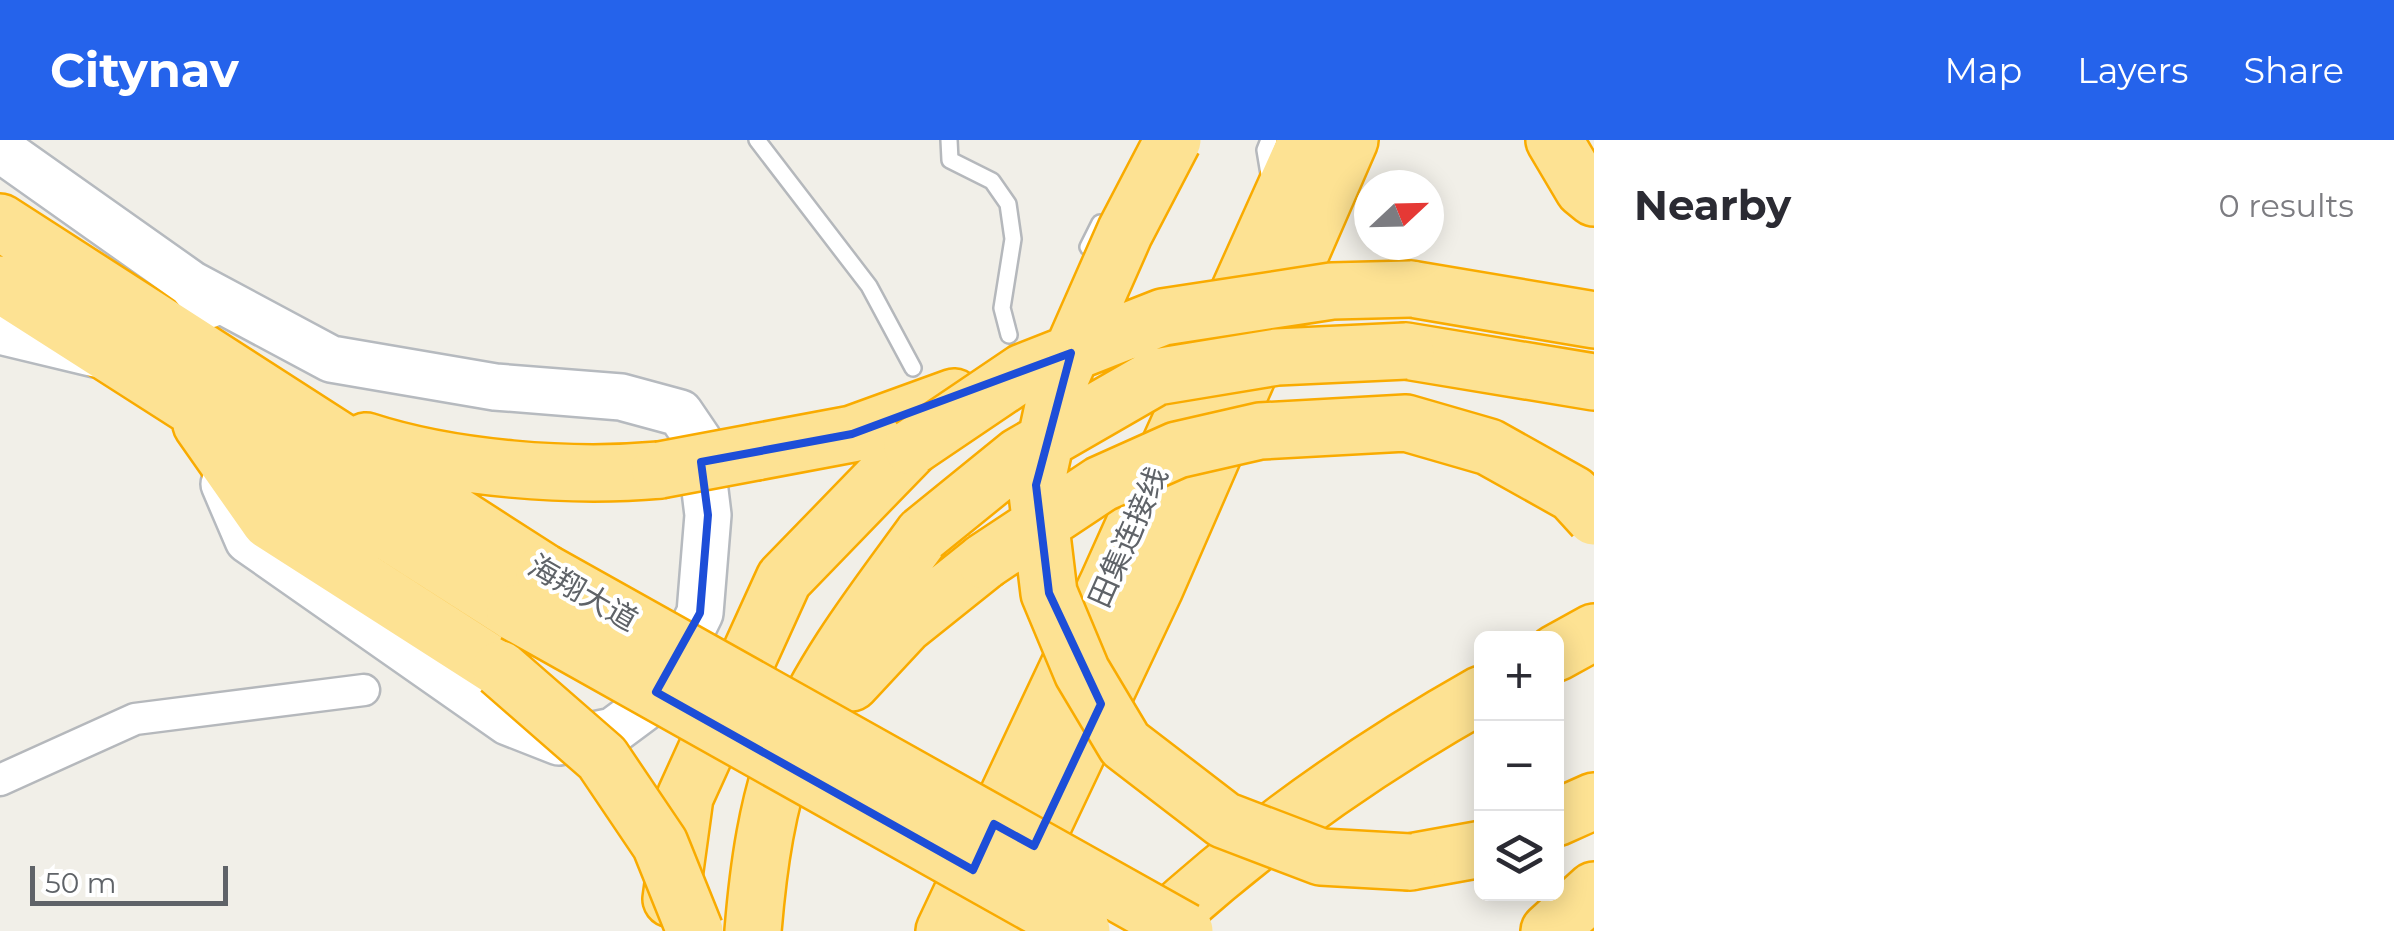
<!DOCTYPE html>
<meta charset="utf-8">
<style>
body{margin:0;font-family:Montserrat,"Noto Sans SC",sans-serif;background:#f2f2f3;color:#2b2b33}
.controls{position:absolute;right:30px;bottom:30px;display:grid;overflow:hidden;border-radius:15px;box-shadow:0 5px 25px #0003}
.controls button{width:90px;height:90px;display:grid;place-items:center;padding:0;border:0;border-bottom:2px solid #e1e1e2;background:#fff;color:#2b2b33;font:50px sans-serif}
.compass{position:absolute;left:1354px;top:30px;width:90px;height:90px;border-radius:50%;background:#fff;box-shadow:0 5px 25px #0003;rotate:68deg}
.scale{position:absolute;left:30px;bottom:25px;width:198px;box-sizing:border-box;padding-left:10px;border:5px solid #5f6368;border-top:0;font-size:28px;line-height:35px;white-space:nowrap;color:#5f6368;-webkit-text-stroke:8px #fff;paint-order:stroke}
.list{margin:0;padding:0;list-style:none}
h2{display:flex;justify-content:space-between;align-items:center;height:130px;margin:0;padding:0 40px;font-size:42px}
h2 small{font-size:32px;font-weight:400;color:#7c7c81}
.icon{flex:none;width:55px;height:55px;fill:none;stroke:currentColor;stroke-width:2;stroke-linecap:round;stroke-linejoin:round}
.map{position:relative;flex:none;width:1594px;height:791px;overflow:hidden}
header{display:flex;align-items:center;gap:60px;box-sizing:border-box;height:140px;padding:0 50px;background:#2563eb;color:#fff}
header strong{font-size:48px}
nav{display:flex;gap:55px;margin-inline-start:auto;font-size:35px}
main{display:flex}
aside{flex:1;background:#fff}
.map>svg:first-child{display:block}
</style>
<header>
<strong>Citynav</strong>
<nav><a>Map</a><a>Layers</a><a>Share</a></nav>
</header>
<main>
<div class="map">
<svg width="1594" height="791" viewBox="0 0 1594 791">
<rect width="100%" height="100%" fill="#f1efe8"/>
<g fill="none" stroke-linecap="round" stroke-linejoin="round">
<defs>
<path id="lane" d="M 757,0 L 869,146 L 913,228
M 949,0 L 950,20 L 992,41 L 1008,64 L 1013,99 L 1002,168 L 1009,195
M 1269,0 L 1265,10 L 1270,40
M 1088,107 L 1100,83"/>
<path id="street" d="M 0,640 L 135,579 L 364,550"/>
<path id="secondary" d="M 0,9 L 191,144 L 209,165
M 191,144 L 331,219 L 495,247 L 621,257 L 680,273 L 699,301 L 708,375 L 700,473 L 673,528 L 648,565 L 613,591 L 559,602 L 508,582 L 248,400 L 224,344
M 0,191 L 95,214"/>
<path id="highway" d="M 1554,0 L 1583,49 L 1594,58
M 0,82 L 544,432
M 0,144 L 515,473
M 1411,149 L 1594,180
M 1406,211 L 1594,242
M 201,284 L 269,381 L 500,529
M 366,301 C 452,329 570,338 660,330
M 756,312 L 852,294 L 954,257
M 1556,513 L 1594,492
M 851,543 L 905,485 L 985,421
M 1556,678 L 1594,661
M 1410,722 L 1482,709
M 671,759 L 685,657 L 784,439 L 912,307
M 753,791 C 758,730 767,660 791,602 C 823,526 875,460 923,394
M 944,791 L 1108,443 L 1307,0
M 993,791 L 1155,448 L 1350,0
M 1154,791 C 1252,700 1365,620 1482,554
M 1549,791 L 1594,750"/>
</defs>
<use href="#lane" stroke="#b5b8bc" stroke-width="20"/>
<use href="#street" stroke="#b5b8bc" stroke-width="35"/>
<use href="#secondary" stroke="#b6babf" stroke-width="50"/>
<use href="#highway" stroke="#f9ab00" stroke-width="60"/>
<use href="#lane" stroke="#fff" stroke-width="15"/>
<use href="#street" stroke="#fff" stroke-width="30"/>
<use href="#secondary" stroke="#fff" stroke-width="45"/>
<use href="#highway" stroke="#fde293" stroke-width="55"/>
<defs>
<path id="highway-bridge" d="M 1173,0 L 1125,92 L 1058,244 L 1036,345 L 1049,453 L 1082,532 L 1125,604 L 1224,680 L 1321,717 L 1410,722
M 912,307 L 1023,232 L 1163,177 L 1332,151 L 1411,149
M 660,330 L 756,312
M 923,394 L 1019,316 L 1156,237 L 1277,217 L 1406,211
M 985,421 L 1101,344 L 1177,310 L 1260,291 L 1406,283 L 1489,307 L 1573,354 L 1594,377
M 544,432 L 1185,791
M 515,473 L 1082,791
M 500,529 L 602,618 L 660,704 L 695,791"/>
</defs>
<use href="#highway-bridge" stroke="#f9ab00" stroke-width="60" stroke-linecap="butt"/>
<use href="#highway-bridge" stroke="#fde293" stroke-width="55"/>
</g>
<path fill="none" stroke="#1d4ed8" stroke-width="8" stroke-linejoin="round" d="M 1071,213 L 1036,345 L 1049,453 L 1101,564 L 1034,706 L 994,684 L 973,730 L 656,552 L 700,473 L 708,375 L 701,322 L 852,294 Z"/>
<g text-anchor="middle" dominant-baseline="central" stroke-width="8" stroke-linejoin="round" paint-order="stroke">
<g font-size="30" fill="#5f6368" stroke="#fff">
<text transform="translate(1128 397) rotate(-66)">田集连接线</text>
<text transform="translate(583 453) rotate(30)">海翔大道</text>
</g>
</g>
</svg>
<div class="controls">
<button>+</button>
<button>−</button>
<button><svg class="icon" aria-label="layers" viewBox="0 0 24 24"><path d="M12 4l9 5-9 5-9-5zM3 14l9 5 9-5"/></svg></button>
</div>
<svg class="compass" viewBox="-18 -18 36 36"><path d="M0-13l5 13h-10z" fill="#e53935"/><path d="M0 13l5-13h-10z" fill="#7c7c81"/></svg>
<div class="scale">50 m</div>
</div>
<aside>
<h2>Nearby<small>0 results</small></h2>
<ul class="list">
</ul>
</aside>
</main>
